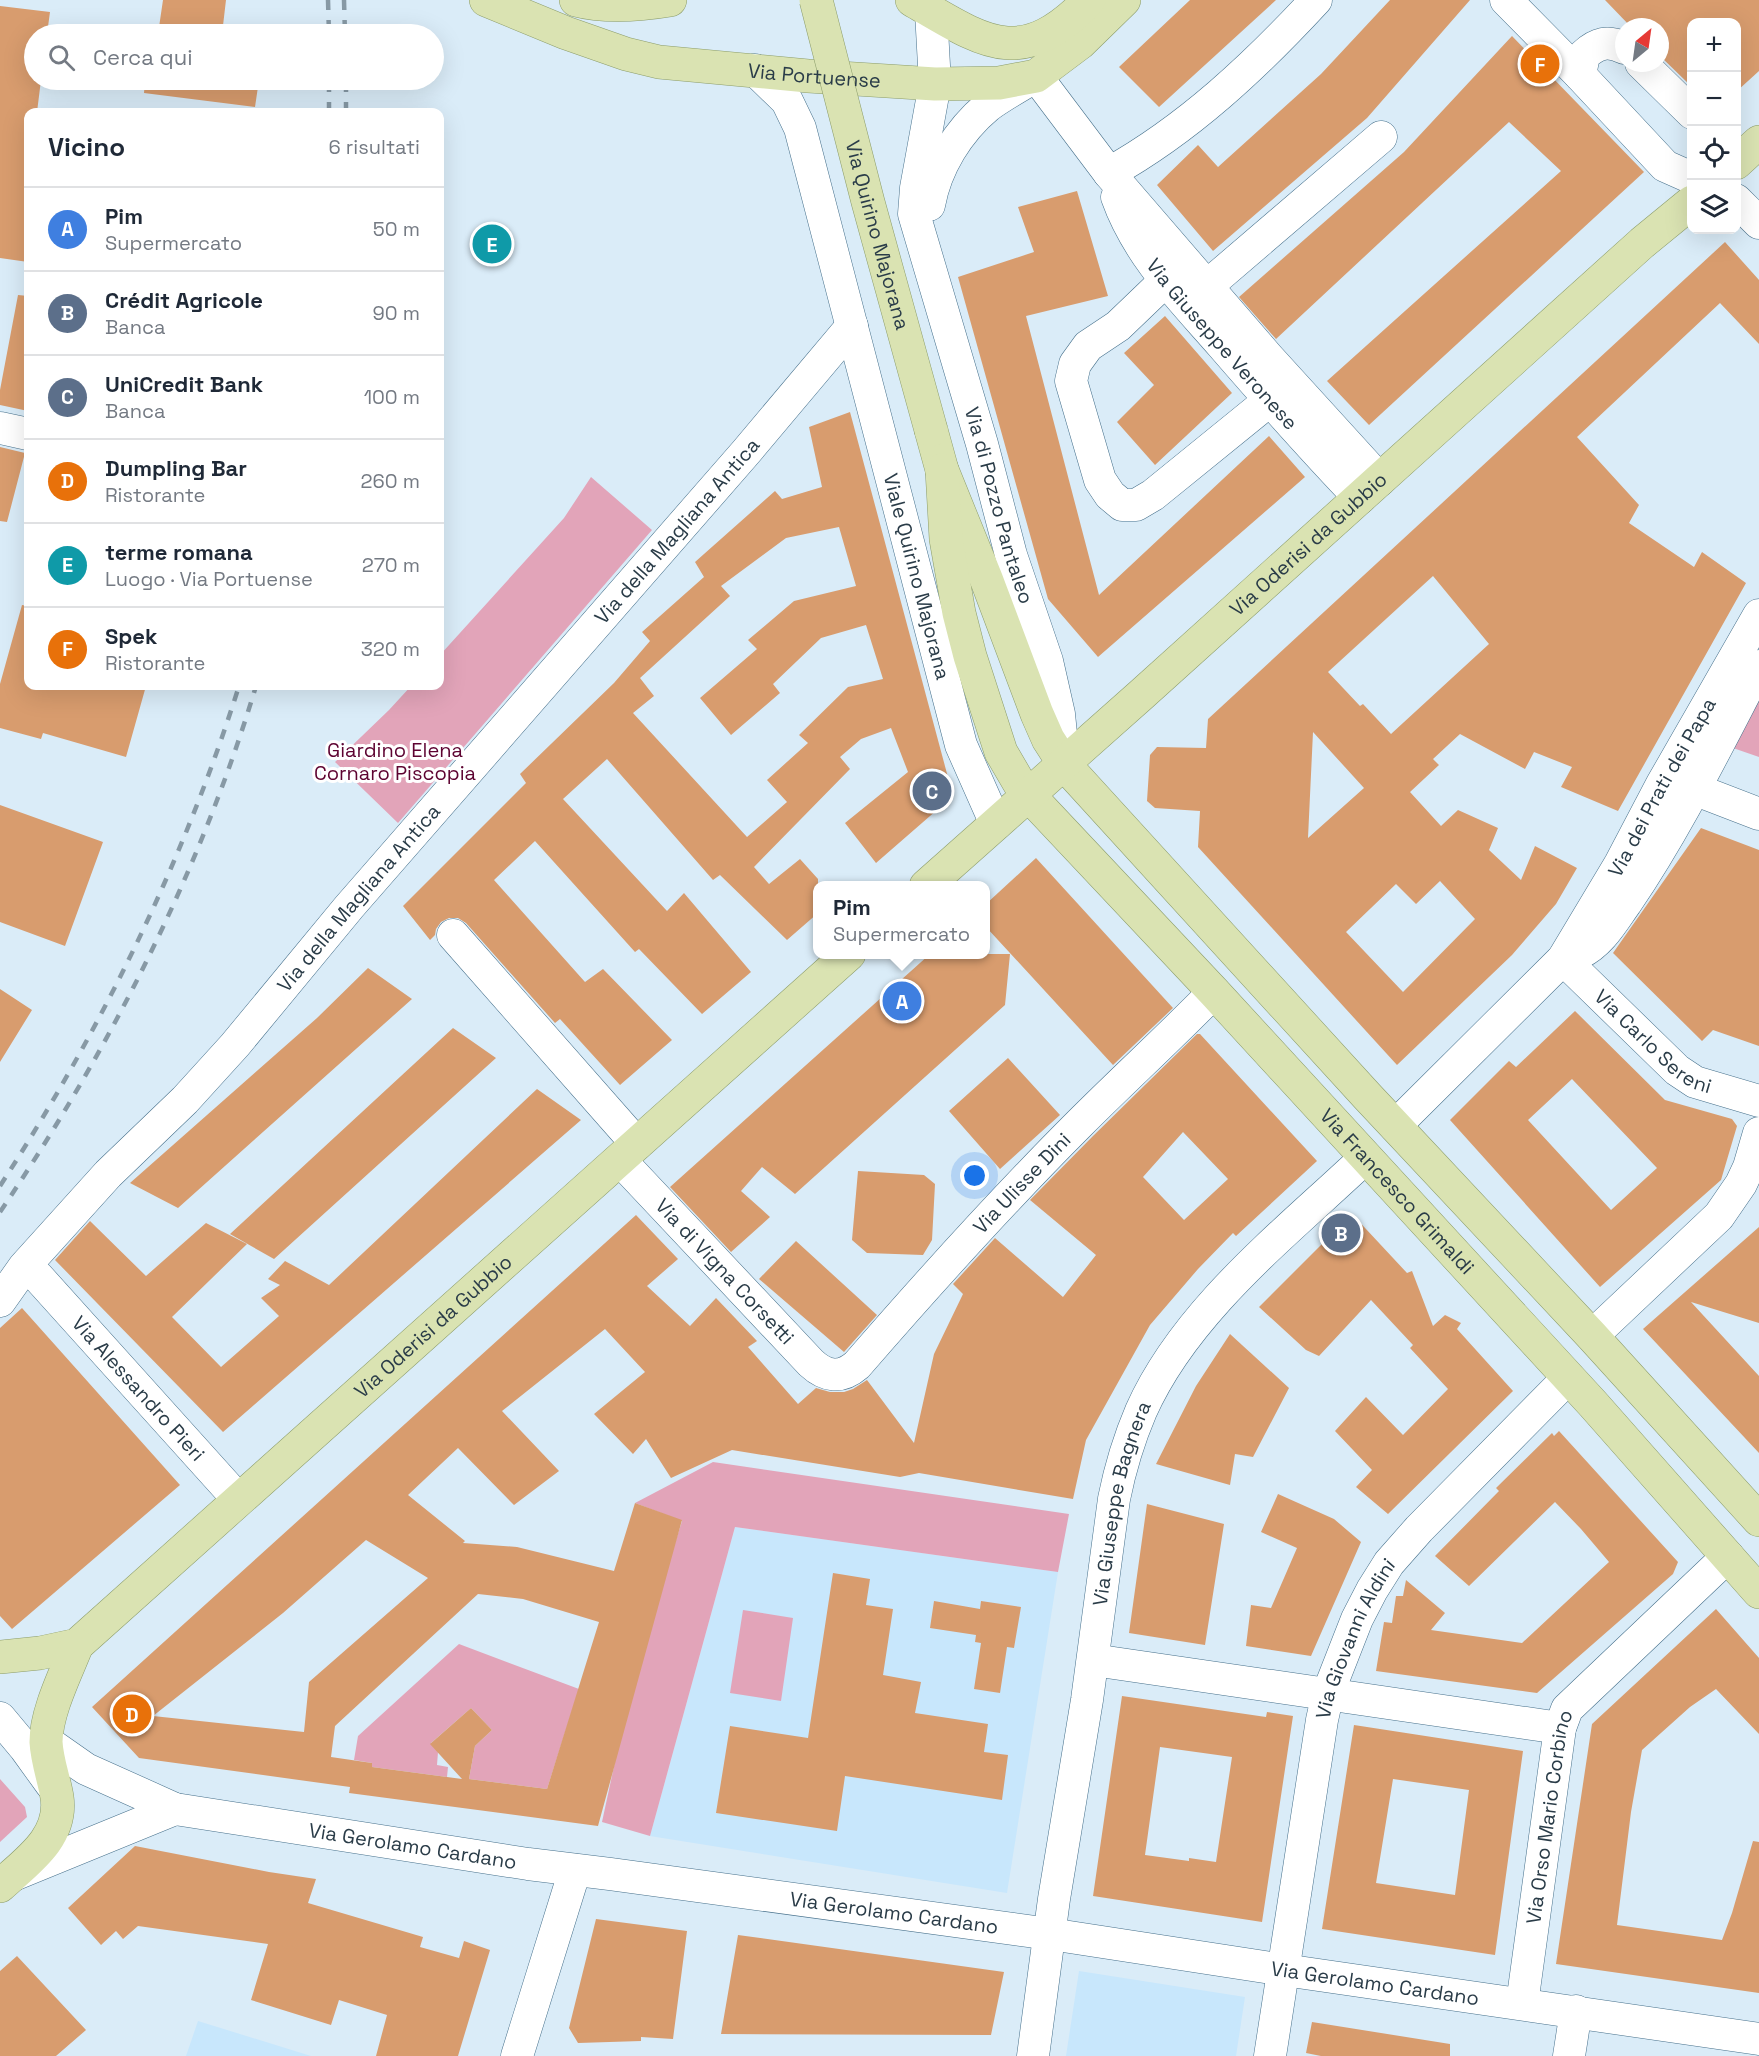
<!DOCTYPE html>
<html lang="it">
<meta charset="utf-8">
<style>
body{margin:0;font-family:"Space Grotesk",sans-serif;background:#f6f6f7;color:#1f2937}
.controls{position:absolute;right:18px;top:18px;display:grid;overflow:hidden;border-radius:12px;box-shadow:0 6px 24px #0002}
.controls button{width:54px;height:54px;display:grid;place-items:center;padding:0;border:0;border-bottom:2px solid #e0e1e3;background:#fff;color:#1f2937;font:30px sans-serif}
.compass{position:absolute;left:1615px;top:18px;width:54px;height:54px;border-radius:50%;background:#fff;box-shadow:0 6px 24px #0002;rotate:29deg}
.you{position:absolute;left:975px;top:1176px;width:21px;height:21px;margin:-15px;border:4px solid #fff;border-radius:50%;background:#1a73e8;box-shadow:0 0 0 9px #1a73e833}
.badge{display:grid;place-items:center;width:39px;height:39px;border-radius:50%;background:#94551d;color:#fff;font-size:20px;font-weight:700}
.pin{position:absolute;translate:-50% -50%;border:3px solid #fff;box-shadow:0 2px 6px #0006}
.popup{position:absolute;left:813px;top:881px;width:177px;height:78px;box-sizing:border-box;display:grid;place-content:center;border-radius:12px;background:#fff;filter:drop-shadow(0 2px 4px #0005);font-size:20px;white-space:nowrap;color:#747a83}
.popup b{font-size:22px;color:#1f2937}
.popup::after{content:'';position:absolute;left:50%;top:100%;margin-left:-12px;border:12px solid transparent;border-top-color:#fff}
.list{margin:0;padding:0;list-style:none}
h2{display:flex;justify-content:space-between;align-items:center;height:78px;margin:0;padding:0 24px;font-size:26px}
h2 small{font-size:20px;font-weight:400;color:#747a83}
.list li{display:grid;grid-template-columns:39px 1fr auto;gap:18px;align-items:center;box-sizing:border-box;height:84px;padding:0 24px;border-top:2px solid #e0e1e3}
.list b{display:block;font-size:22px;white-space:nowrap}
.list p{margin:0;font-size:20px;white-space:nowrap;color:#747a83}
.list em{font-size:20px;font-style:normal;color:#747a83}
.icon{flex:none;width:33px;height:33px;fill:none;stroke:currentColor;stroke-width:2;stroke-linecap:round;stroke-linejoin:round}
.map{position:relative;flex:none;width:1759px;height:2056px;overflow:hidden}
.search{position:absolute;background:#fff;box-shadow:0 6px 24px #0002;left:24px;top:24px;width:420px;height:66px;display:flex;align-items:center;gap:15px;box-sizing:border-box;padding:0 21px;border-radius:33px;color:#747a83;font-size:22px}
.panel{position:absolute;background:#fff;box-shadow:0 6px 24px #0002;left:24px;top:108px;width:420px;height:582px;border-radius:12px}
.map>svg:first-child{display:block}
</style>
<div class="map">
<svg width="1759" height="2056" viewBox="0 0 1759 2056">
<rect width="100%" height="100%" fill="#daecf8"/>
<path fill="#c8e7fc" d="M 735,1527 L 1058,1572 L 1007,1893 L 650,1836 Z
M 1079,1971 L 1245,1997 L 1236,2056 L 1066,2056 Z
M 198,2021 L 311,2056 L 186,2056 Z"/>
<path fill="#e2a4b9" d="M 591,477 L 652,530 L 398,823 L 335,762 L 389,710 L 411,686 L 440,686 L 440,655 L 564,518 Z
M 1759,696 L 1759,757 L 1733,748 Z
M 713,1462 L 1069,1514 L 1058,1572 L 735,1527 L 650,1836 L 602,1822 L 635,1669 L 682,1521 L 635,1503 Z
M 743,1610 L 793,1618 L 781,1701 L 730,1693 Z
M 459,1644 L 579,1689 L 547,1789 L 469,1779 L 475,1746 L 492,1730 L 471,1708 L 431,1743 L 438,1752 L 437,1765 L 448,1767 L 447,1777 L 372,1767 L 372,1763 L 354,1760 L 358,1736 Z
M 0,1779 L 25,1807 L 27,1817 L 0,1842 Z"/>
<path fill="#d89c6e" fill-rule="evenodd" d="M 163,0 L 226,0 L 222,34 L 158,34 Z
M 1190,0 L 1276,0 L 1159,107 L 1119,67 Z
M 1390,0 L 1470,0 L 1367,118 L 1213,251 L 1157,185 L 1198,145 L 1218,167 L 1321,74 Z
M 1605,0 L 1759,0 L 1759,71 L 1737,91 L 1737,22 L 1692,22 L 1692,87 L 1660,56 L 1660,27 L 1631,27 Z
M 0,6 L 50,12 L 47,34 L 34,34 L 34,80 L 41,80 L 37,112 L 28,112 L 28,262 L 0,258 Z
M 1512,36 L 1644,172 L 1369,425 L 1327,381 L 1561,171 L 1509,122 L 1276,339 L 1239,297 L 1404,152 Z
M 145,80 L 259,80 L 255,107 L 144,93 Z
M 1077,191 L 1108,296 L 1026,316 L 1099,595 L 1269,436 L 1305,477 L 1098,657 L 1048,599 L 958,277 L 1034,252 L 1018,207 Z
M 1725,242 L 1759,280 L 1759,344 L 1720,303 L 1577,437 L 1639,505 L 1629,523 L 1694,567 L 1702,552 L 1746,583 L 1618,811 L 1561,787 L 1572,767 L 1534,752 L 1525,769 L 1460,734 L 1433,759 L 1439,765 L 1410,792 L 1441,826 L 1458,810 L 1498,828 L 1489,850 L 1521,880 L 1535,846 L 1577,868 L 1556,904 L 1512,955 L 1397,1065 L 1198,847 L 1200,811 L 1155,808 L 1147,801 L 1150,755 L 1157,747 L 1206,748 L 1208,719 ZM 1433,576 L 1489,644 L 1391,734 L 1363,704 L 1360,706 L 1328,672 ZM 1313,732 L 1364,788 L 1308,838 ZM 1440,881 L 1475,919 L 1403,992 L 1346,932 L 1396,884 L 1416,904 Z
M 18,295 L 28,296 L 28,411 L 0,405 L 0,390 Z
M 1165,316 L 1232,393 L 1155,465 L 1117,422 L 1154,385 L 1124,353 Z
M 850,412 L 953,796 L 876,863 L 845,823 L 908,772 L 891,728 L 861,739 L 840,757 L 850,769 L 754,867 L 769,884 L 800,859 L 818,879 L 818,913 L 787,940 L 720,875 L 713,880 L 607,759 L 563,799 L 667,911 L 684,893 L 751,972 L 702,1014 L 639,949 L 635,952 L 535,841 L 494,880 L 585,982 L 603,969 L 672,1040 L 620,1085 L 560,1019 L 555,1023 L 466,923 L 458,918 L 449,918 L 441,922 L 436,929 L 435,935 L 430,940 L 403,906 L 526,783 L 520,774 L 614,683 L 650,641 L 642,632 L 704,577 L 695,562 L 775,491 L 782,499 L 822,487 L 809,427 ZM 839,527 L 856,586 L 794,601 L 748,640 L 757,649 L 700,698 L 731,735 L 780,693 L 773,684 L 821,638 L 866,625 L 883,679 L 848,687 L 799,735 L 808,743 L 767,780 L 787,802 L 747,837 L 633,713 L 654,696 L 640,678 L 730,596 L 721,586 L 786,538 Z
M 0,447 L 25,453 L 7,522 L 0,521 Z
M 22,605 L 28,606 L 28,686 L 146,686 L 126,757 L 43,733 L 41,739 L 0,728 L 0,684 Z
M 0,805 L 103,842 L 65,946 L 0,922 Z
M 1701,828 L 1759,850 L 1759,1046 L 1713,1030 L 1702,1041 L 1613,953 Z
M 1036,858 L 1173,1008 L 1113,1065 L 986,927 L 986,904 Z
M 930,954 L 1010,954 L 1005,1005 L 795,1194 L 762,1167 L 741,1191 L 770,1217 L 731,1252 L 670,1187 Z
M 368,968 L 412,999 L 178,1208 L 130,1183 L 317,1018 Z
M 0,989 L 32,1010 L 0,1062 Z
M 1575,1011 L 1665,1100 L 1732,1119 L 1737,1126 L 1721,1180 L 1600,1287 L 1450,1120 L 1509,1061 L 1516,1067 ZM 1572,1079 L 1657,1168 L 1611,1210 L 1528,1120 Z
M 453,1028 L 496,1058 L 274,1259 L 230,1234 Z
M 1197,1034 L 1200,1034 L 1317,1161 L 1236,1236 L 1233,1233 L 1198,1269 L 1150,1325 L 1086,1440 L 1073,1499 L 919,1473 L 900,1477 L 732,1450 L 671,1478 L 646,1439 L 633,1454 L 594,1414 L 645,1372 L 605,1329 L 502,1411 L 559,1471 L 514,1505 L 458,1448 L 408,1495 L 465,1541 L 463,1543 L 517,1547 L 614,1571 L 635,1503 L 682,1520 L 598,1826 L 349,1793 L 350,1787 L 139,1758 L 92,1707 L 636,1215 L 678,1259 L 647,1286 L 690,1326 L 716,1298 L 757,1341 L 748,1347 L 798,1404 L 816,1388 L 830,1392 L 844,1392 L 853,1389 L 867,1380 L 914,1443 L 934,1354 L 963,1294 L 953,1284 L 995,1238 L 1063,1297 L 1096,1255 L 1030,1200 L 1093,1136 ZM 1183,1132 L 1228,1179 L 1184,1220 L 1143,1177 ZM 366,1540 L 428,1578 L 309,1682 L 304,1732 L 153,1716 L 283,1613 ZM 478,1594 L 523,1599 L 599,1622 L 547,1789 L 469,1779 L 475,1746 L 492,1730 L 471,1708 L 430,1744 L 462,1779 L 372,1767 L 372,1763 L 331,1757 L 335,1726 Z
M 1008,1058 L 1060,1115 L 1000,1169 L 949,1111 Z
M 537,1089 L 581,1120 L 223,1432 L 55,1260 L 90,1221 L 146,1276 L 206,1223 L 247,1244 L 172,1317 L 221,1367 L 279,1316 L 261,1298 L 280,1285 L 268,1279 L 285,1261 L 329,1285 Z
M 858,1171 L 924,1175 L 935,1184 L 932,1240 L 923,1255 L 867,1253 L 852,1240 Z
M 1352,1214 L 1407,1273 L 1412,1271 L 1433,1326 L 1445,1315 L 1461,1323 L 1457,1329 L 1513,1391 L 1388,1514 L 1356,1487 L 1372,1470 L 1335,1431 L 1366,1397 L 1403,1435 L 1448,1389 L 1410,1348 L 1413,1345 L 1371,1300 L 1319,1356 L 1306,1350 L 1259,1307 Z
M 1759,1227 L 1759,1323 L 1691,1302 L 1759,1376 L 1759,1453 L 1643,1329 Z
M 796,1241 L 877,1315 L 844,1352 L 759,1279 Z
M 22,1308 L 180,1485 L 12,1629 L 0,1616 L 0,1328 Z
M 1230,1334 L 1289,1388 L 1253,1457 L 1235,1454 L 1230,1485 L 1156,1464 L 1196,1386 Z
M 1559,1431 L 1678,1562 L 1673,1574 L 1537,1693 L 1376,1671 L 1384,1622 L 1392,1623 L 1396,1596 L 1403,1596 L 1406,1580 L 1445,1613 L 1431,1630 L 1522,1643 L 1609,1562 L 1581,1529 L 1555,1502 L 1469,1586 L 1435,1556 L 1499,1491 L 1496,1488 L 1552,1433 L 1554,1436 Z
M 1278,1494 L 1334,1519 L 1361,1542 L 1311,1656 L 1246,1646 L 1251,1605 L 1271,1608 L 1297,1548 L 1261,1532 Z
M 1147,1504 L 1224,1524 L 1205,1645 L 1129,1633 Z
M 833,1573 L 870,1579 L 866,1605 L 893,1609 L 883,1675 L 921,1682 L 915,1713 L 988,1724 L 984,1752 L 1008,1755 L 1002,1800 L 845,1776 L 837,1831 L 716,1813 L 730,1726 L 808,1738 Z
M 934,1601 L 980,1609 L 981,1601 L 1021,1607 L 1014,1648 L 1007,1647 L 1000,1693 L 974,1689 L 981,1643 L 975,1642 L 976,1635 L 930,1628 Z
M 1716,1609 L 1759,1658 L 1759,1734 L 1716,1689 L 1690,1707 L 1642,1750 L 1631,1812 L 1617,1925 L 1722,1940 L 1732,1913 L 1753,1841 L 1759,1842 L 1759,1993 L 1556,1964 L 1592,1724 Z
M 1122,1696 L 1266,1717 L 1267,1712 L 1293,1716 L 1262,1922 L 1093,1896 ZM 1160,1747 L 1232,1757 L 1216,1862 L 1189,1858 L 1189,1861 L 1145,1855 Z
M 1354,1725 L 1523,1751 L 1495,1955 L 1322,1929 ZM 1393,1779 L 1469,1790 L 1455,1895 L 1376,1883 Z
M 135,1846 L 269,1872 L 316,1879 L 308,1903 L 423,1937 L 420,1947 L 459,1958 L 464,1941 L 490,1950 L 458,2056 L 376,2056 L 387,2015 L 339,2000 L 331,2025 L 251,2000 L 268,1944 L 138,1926 L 123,1939 L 116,1931 L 101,1945 L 68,1908 Z
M 596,1919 L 687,1931 L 673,2039 L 641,2037 L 641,2041 L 578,2043 L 569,2028 Z
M 738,1935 L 1004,1972 L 991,2035 L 721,2034 Z
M 17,1956 L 86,2030 L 56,2056 L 0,2056 L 0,1971 Z
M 1312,2022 L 1450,2044 L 1450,2056 L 1321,2056 L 1306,2053 Z"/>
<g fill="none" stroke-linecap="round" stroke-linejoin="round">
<defs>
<g id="minor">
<path id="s1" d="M 920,0 L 931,11 L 935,84 L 916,188 L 914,214 L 982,444 L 1011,555 L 1047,661 L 1059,714 L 1064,764"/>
<path d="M 1506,0 L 1580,75 L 1665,166 L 1692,178"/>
<path d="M 1641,63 L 1692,113"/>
<path id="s2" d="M 755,70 L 787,101 L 800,128 L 961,745 L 996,824"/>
<path d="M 1580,75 L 1584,55 C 1597,43 1608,40 1624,48"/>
<path d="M 1109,173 C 1188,129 1255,66 1316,0"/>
<path id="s3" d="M 1117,197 C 1138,256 1182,299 1222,345 C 1267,397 1313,449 1360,498"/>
<path d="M 1736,200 L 1759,223"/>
<path d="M 929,205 C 936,167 958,131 988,106 C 1003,95 1020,86 1036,76 L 1109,173 L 1267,356 L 1380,480"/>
<path d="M 1166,280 L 1118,326 L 1088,346 L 1075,364 L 1071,381 L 1100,480 L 1110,495 L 1122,505 L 1136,505 L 1153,495 L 1270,400"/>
<path d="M 1207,286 L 1381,137"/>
<path d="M 0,428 L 28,434"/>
<path d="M 1694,789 L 1759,814"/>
<path d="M 453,935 L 637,1144"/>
<path d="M 1580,953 C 1601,943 1613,921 1626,903 C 1677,828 1717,746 1759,666"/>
<path id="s4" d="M 1563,959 L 1677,1070 L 1695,1082 L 1759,1101"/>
<path id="s5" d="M 1395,1126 L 1563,959 L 1620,864 L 1662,784 L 1759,615"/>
<path id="s6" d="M 620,1160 L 811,1363 C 826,1377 841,1379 857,1365 C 929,1282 1002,1201 1080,1123 C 1124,1079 1170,1037 1214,992"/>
<path id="s7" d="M 38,1277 L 238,1499"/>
<path id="s8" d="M 0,1301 L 24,1267 L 108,1174 L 185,1100 L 235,1045 L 349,907 L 746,452 L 852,326"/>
<path d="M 1592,1336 L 1719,1216 L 1741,1184 L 1749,1167 L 1759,1133"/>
<path d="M 1093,1660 L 1560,1728"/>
<path d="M 0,1718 L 25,1748 L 51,1784"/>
<path id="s9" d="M 46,1741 L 86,1769 L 175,1809 L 528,1864 L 610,1874 L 1050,1934 L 1284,1970 L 1759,2039"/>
<path d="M 16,1874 L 175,1809"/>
<path id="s10" d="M 1522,2004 L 1560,1728 L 1567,1709 L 1728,1556"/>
<path d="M 517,2056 L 575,1870"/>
<path id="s11" d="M 1033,2056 L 1054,1899 L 1087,1700 L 1114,1499 C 1120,1469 1129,1439 1141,1411 C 1186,1310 1286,1233 1365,1158"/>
<path id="s12" d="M 1270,2056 L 1322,1720 L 1328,1693 L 1357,1619 L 1372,1590 L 1389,1563 L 1419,1529 L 1568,1378"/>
<path d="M 1569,2056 L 1576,2011"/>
</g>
<g id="major">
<path id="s13" d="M 486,0 L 566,33 L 626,54 L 659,62 L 808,76 L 935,84 L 999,83 L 1036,76 L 1080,43 L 1124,0"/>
<path d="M 576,0 C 606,8 640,5 670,0"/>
<path d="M 912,0 C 984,42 1021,71 1089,0"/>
<path d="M 1736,163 L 1759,142"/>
<path d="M 931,430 L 942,470 L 987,581 L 1037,714 L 1048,739 L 1064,764 L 1367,1096 L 1592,1336 L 1759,1520"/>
<path id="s14" d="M 942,470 L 946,539 L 959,613 L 970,656 L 1001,752 L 1022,788 L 1214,992 L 1593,1404 L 1759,1592"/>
<path id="s15" d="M 926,886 L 1141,695 L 1642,243 L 1692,202"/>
<path id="s16" d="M 0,1657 L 40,1653 L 77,1645 L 849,954"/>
<path d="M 0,1886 C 26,1862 63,1838 57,1797 C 54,1779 47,1761 46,1742 C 46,1712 66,1673 77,1645"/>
</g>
</defs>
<use href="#minor" stroke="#46708b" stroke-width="33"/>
<use href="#major" stroke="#8c9d6b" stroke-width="34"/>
<use href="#minor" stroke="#fff" stroke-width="32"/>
<use href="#major" stroke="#dae3b2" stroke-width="33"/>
<path stroke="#8799a5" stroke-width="4.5" stroke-dasharray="10 10" stroke-linecap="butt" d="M 328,0 L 329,34
M 344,0 L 345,34
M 329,112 L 329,80
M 346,112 L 346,80
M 0,1186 C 101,1030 183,863 239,686
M 0,1212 C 109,1051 200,872 256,686"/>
<defs>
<g id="major-bridge">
<path id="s17" d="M 816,0 L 868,202 L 931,430"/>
</g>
</defs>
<use href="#major-bridge" stroke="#8c9d6b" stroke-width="34" stroke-linecap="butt"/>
<use href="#major-bridge" stroke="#dae3b2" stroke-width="33"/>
</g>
<g text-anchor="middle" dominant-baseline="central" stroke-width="6" stroke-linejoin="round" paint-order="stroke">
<g font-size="20" fill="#2a3c48" stroke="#fff">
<text stroke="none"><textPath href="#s13" startOffset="340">Via Portuense</textPath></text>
<text stroke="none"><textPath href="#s17" startOffset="243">Via Quirino Majorana</textPath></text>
<text stroke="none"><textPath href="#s3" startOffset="182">Via Giuseppe Veronese</textPath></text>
<text stroke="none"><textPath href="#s1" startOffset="524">Via di Pozzo Pantaleo</textPath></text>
<text stroke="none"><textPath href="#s8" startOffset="1026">Via della Magliana Antica</textPath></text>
<text stroke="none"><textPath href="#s15" startOffset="513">Via Oderisi da Gubbio</textPath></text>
<text stroke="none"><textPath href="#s2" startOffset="538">Viale Quirino Majorana</textPath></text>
<text stroke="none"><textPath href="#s5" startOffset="435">Via dei Prati dei Papa</textPath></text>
<text stroke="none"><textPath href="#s8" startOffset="540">Via della Magliana Antica</textPath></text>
<text stroke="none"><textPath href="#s4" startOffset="123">Via Carlo Sereni</textPath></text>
<text stroke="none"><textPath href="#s6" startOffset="576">Via Ulisse Dini</textPath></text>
<text stroke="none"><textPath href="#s14" startOffset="882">Via Francesco Grimaldi</textPath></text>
<text stroke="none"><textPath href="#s6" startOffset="153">Via di Vigna Corsetti</textPath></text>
<text stroke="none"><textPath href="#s16" startOffset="556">Via Oderisi da Gubbio</textPath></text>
<text stroke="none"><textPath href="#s7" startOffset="150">Via Alessandro Pieri</textPath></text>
<text stroke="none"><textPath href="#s11" startOffset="560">Via Giuseppe Bagnera</textPath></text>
<text stroke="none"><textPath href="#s12" startOffset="428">Via Giovanni Aldini</textPath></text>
<text stroke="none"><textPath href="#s10" startOffset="189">Via Orso Mario Corbino</textPath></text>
<text stroke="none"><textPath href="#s9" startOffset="387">Via Gerolamo Cardano</textPath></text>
<text stroke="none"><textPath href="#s9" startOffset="873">Via Gerolamo Cardano</textPath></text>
<text stroke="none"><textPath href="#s9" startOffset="1359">Via Gerolamo Cardano</textPath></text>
</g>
<g font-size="20" fill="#5d0331" stroke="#fff">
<text x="395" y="750">Giardino Elena<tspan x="395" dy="23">Cornaro Piscopia</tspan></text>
</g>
</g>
</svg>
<div class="controls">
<button>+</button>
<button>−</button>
<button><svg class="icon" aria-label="locate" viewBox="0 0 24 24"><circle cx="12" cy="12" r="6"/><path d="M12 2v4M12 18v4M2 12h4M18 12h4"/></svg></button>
<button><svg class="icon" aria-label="layers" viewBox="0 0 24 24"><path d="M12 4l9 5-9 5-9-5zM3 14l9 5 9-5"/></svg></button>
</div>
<svg class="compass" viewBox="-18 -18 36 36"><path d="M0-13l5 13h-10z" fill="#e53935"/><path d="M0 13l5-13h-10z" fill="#747a83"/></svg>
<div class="you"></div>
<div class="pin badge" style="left:902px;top:1001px;background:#3f7fe0">A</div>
<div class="popup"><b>Pim</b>Supermercato</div>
<div class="pin badge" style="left:1341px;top:1233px;background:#5c6f8a">B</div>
<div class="pin badge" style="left:932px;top:791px;background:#5c6f8a">C</div>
<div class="pin badge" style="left:132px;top:1714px;background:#e8710a">D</div>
<div class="pin badge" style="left:492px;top:244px;background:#0f9aa8">E</div>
<div class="pin badge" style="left:1540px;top:64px;background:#e8710a">F</div>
<div class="search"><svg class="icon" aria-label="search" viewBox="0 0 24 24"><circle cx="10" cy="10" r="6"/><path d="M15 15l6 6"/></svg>Cerca qui</div>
<section class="panel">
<h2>Vicino<small>6 risultati</small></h2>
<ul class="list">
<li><span class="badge" style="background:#3f7fe0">A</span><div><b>Pim</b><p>Supermercato</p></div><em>50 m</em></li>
<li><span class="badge" style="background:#5c6f8a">B</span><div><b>Crédit Agricole</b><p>Banca</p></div><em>90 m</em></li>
<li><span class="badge" style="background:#5c6f8a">C</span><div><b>UniCredit Bank</b><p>Banca</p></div><em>100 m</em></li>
<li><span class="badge" style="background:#e8710a">D</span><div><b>Dumpling Bar</b><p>Ristorante</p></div><em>260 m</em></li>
<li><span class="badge" style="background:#0f9aa8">E</span><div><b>terme romana</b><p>Luogo · Via Portuense</p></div><em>270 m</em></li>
<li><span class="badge" style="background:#e8710a">F</span><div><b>Spek</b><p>Ristorante</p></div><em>320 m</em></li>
</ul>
</section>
</div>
